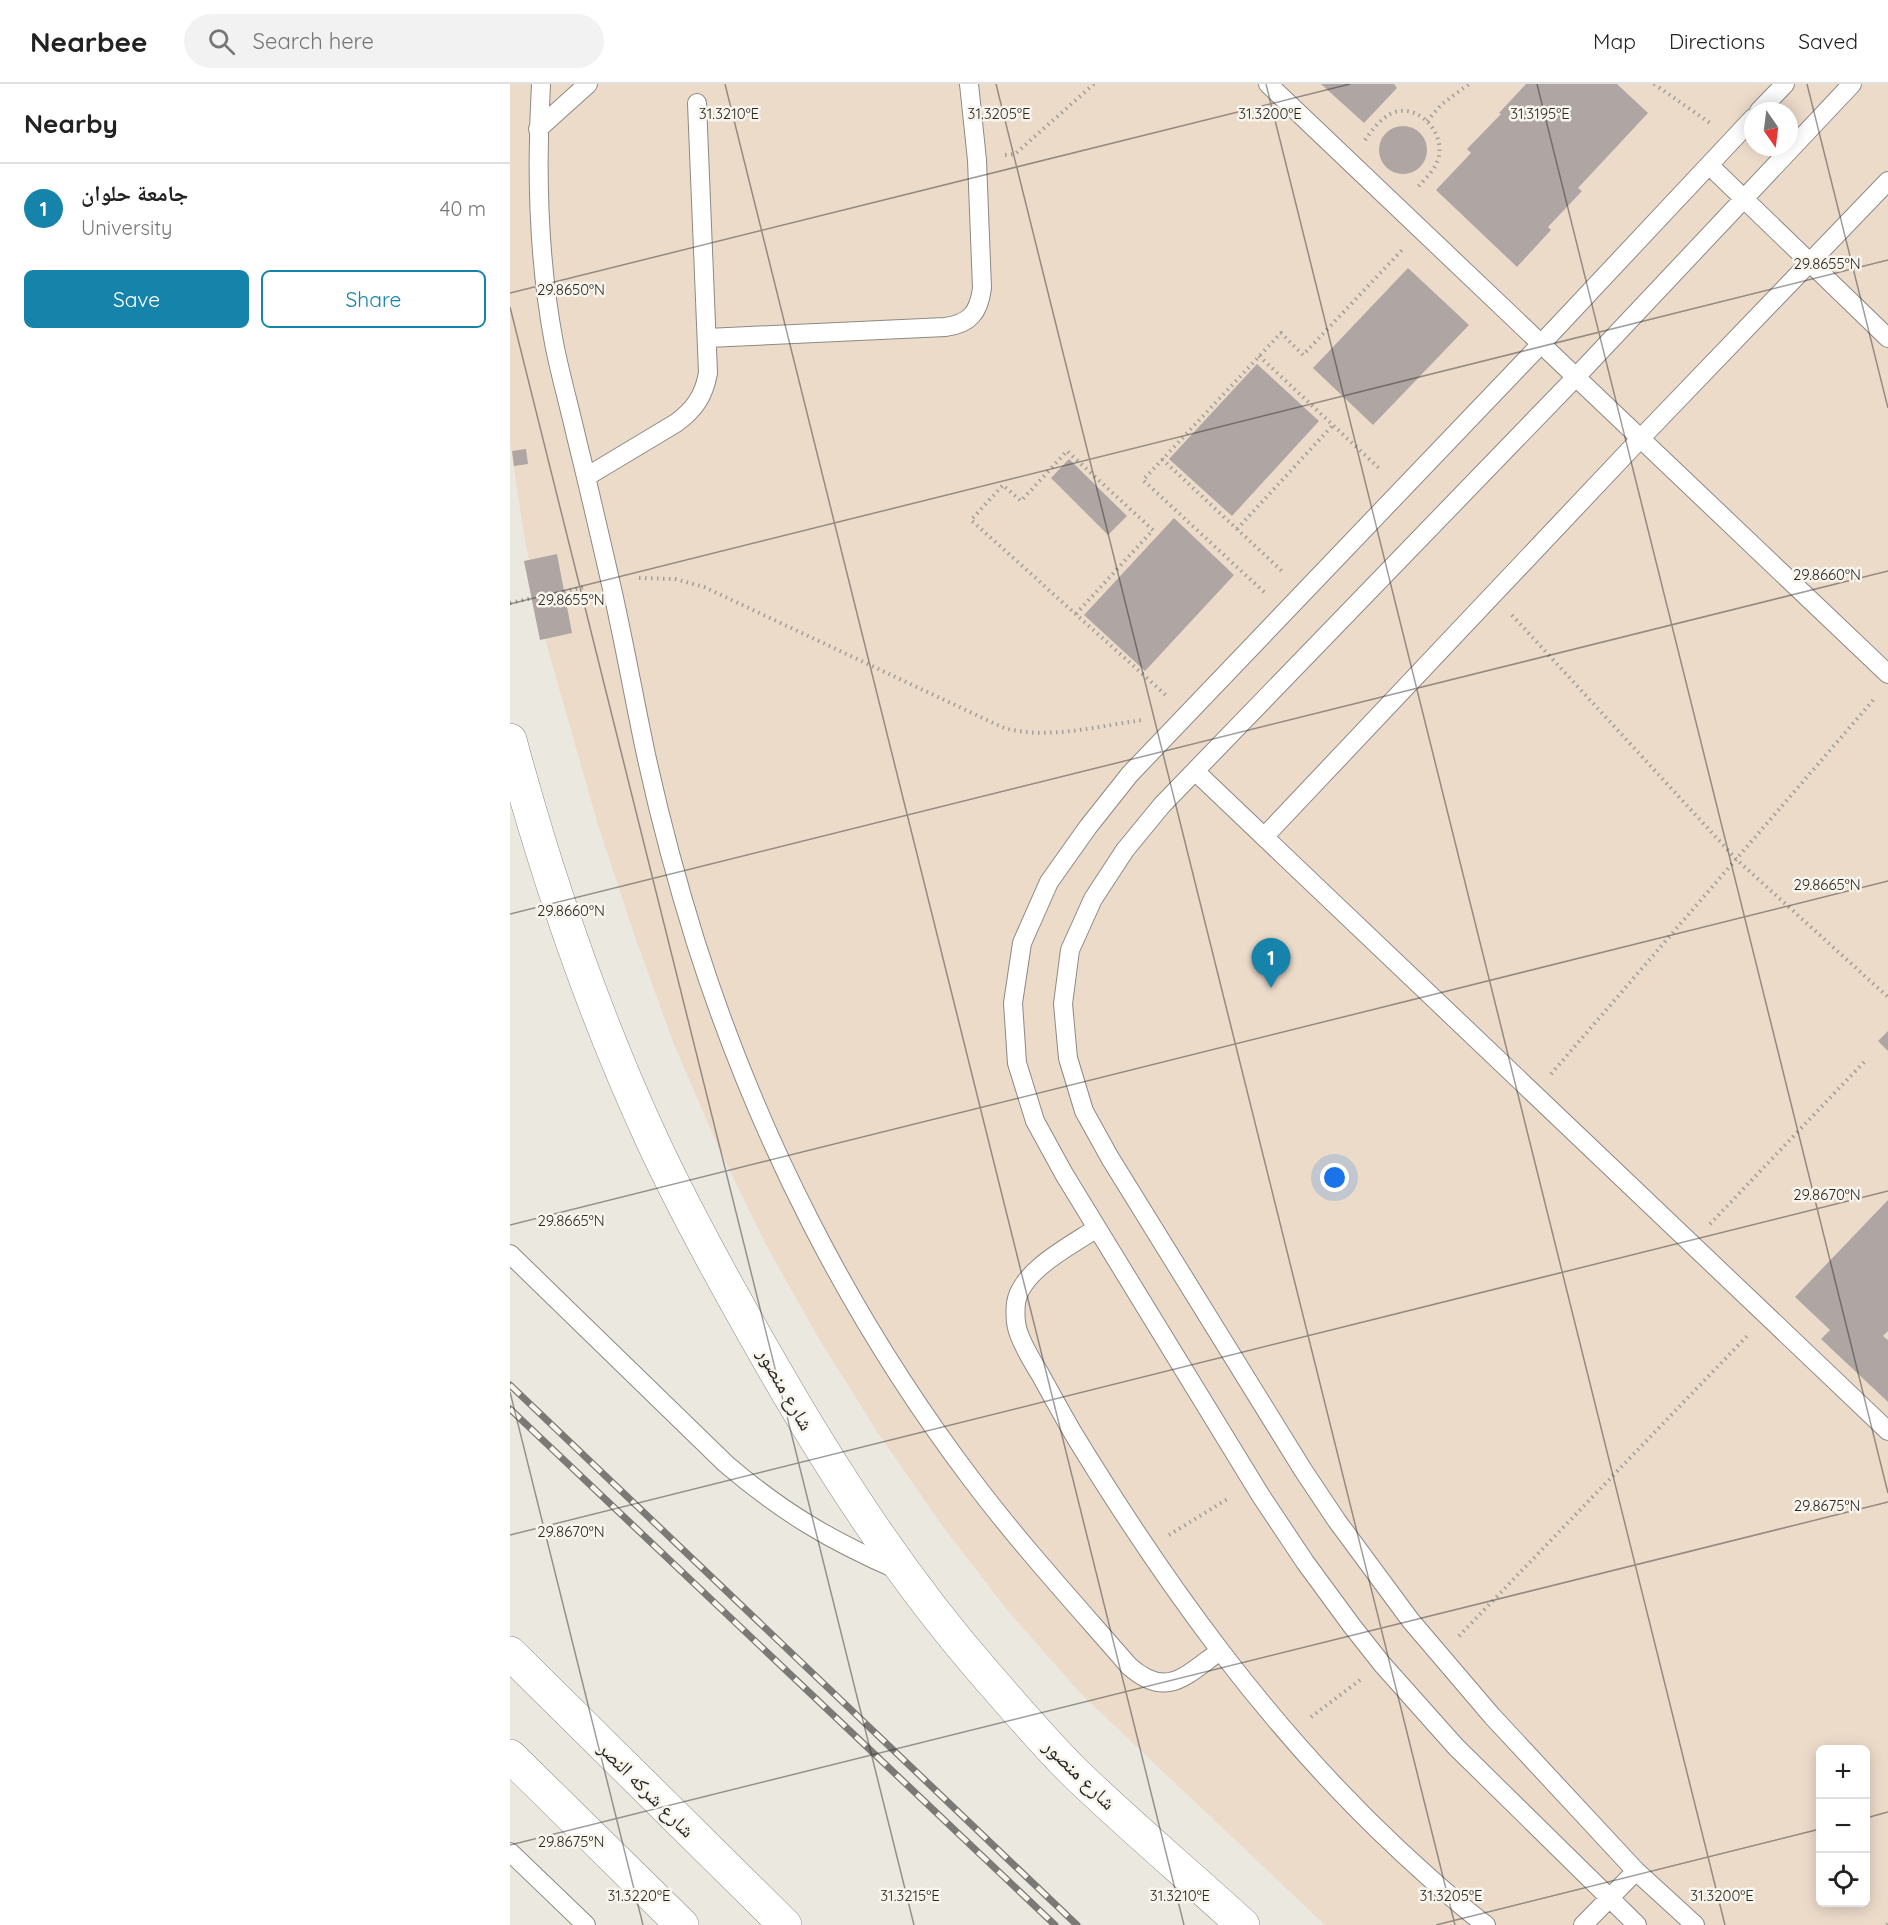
<!DOCTYPE html>
<meta charset="utf-8">
<style>
body{margin:0;font-family:Quicksand,"Noto Naskh Arabic",sans-serif;background:#f2f2f2;color:#222}
.controls{position:absolute;right:18px;bottom:18px;display:grid;overflow:hidden;border-radius:9px;box-shadow:0 3px 15px #0003}
.controls button{width:54px;height:54px;display:grid;place-items:center;padding:0;border:0;border-bottom:2px solid #e0e0e0;background:#fff;color:#222;font:30px sans-serif}
.compass{position:absolute;left:1234px;top:18px;width:54px;height:54px;border-radius:50%;background:#fff;box-shadow:0 3px 15px #0003;rotate:166deg}
.you{position:absolute;left:825px;top:1094px;width:21px;height:21px;margin:-15px;border:4px solid #fff;border-radius:50%;background:#1a73e8;box-shadow:0 0 0 9px #1a73e833}
.badge{display:grid;place-items:center;width:39px;height:39px;border-radius:50%;background:#1683ab;color:#fff;font-size:20px;font-weight:700}
.pin{position:absolute;translate:-50% -50px;filter:drop-shadow(0 2px 3px #0008)}
.pin::after{content:'';position:absolute;top:32px;width:21px;height:18px;background:inherit;clip-path:polygon(0 0,100% 0,50% 100%)}
.list{margin:0;padding:0;list-style:none}
h2{display:flex;justify-content:space-between;align-items:center;height:78px;margin:0;padding:0 24px;font-size:26px}
h2 small{font-size:20px;font-weight:400;color:#767676}
.list li{display:grid;grid-template-columns:39px 1fr auto;gap:18px;align-items:center;box-sizing:border-box;height:90px;padding:0 24px;border-top:2px solid #e0e0e0}
.list b{display:block;font-size:22px;white-space:nowrap}
.list p{margin:0;font-size:20px;white-space:nowrap;color:#767676}
.list em{font-size:20px;font-style:normal;color:#767676}
.actions{display:flex;gap:12px;padding:18px 24px}
.actions a{flex:1;padding:14px 0;border:2px solid #1683ab;border-radius:9px;text-align:center;font-size:21px;color:#1683ab}
.actions .main{background:#1683ab;color:#fff}
.icon{flex:none;width:33px;height:33px;fill:none;stroke:currentColor;stroke-width:2;stroke-linecap:round;stroke-linejoin:round}
.map{position:relative;flex:none;width:1378px;height:1841px;overflow:hidden}
header{display:flex;align-items:center;gap:36px;box-sizing:border-box;height:84px;padding:0 30px;background:#fff;border-bottom:2px solid #e0e0e0}
header strong{font-size:28px}
nav{display:flex;gap:33px;margin-inline-start:auto;font-size:21px}
.search{width:420px;height:54px;background:#f2f2f2;display:flex;align-items:center;gap:15px;box-sizing:border-box;padding:0 21px;border-radius:33px;color:#767676;font-size:22px}
main{display:flex}
aside{flex:1;background:#fff}
.map>svg:first-child{display:block}
</style>
<header>
<strong>Nearbee</strong>
<div class="search"><svg class="icon" aria-label="search" viewBox="0 0 24 24"><circle cx="10" cy="10" r="6"/><path d="M15 15l6 6"/></svg>Search here</div>
<nav><a>Map</a><a>Directions</a><a>Saved</a></nav>
</header>
<main>
<aside>
<h2>Nearby<small></small></h2>
<ul class="list">
<li><span class="badge">1</span><div><b>جامعة حلوان</b><p>University</p></div><em>40 m</em></li>
</ul>
<div class="actions"><a class="main">Save</a><a>Share</a></div>
</aside>
<div class="map">
<svg width="1378" height="1841" viewBox="0 0 1378 1841">
<rect width="100%" height="100%" fill="#ebe8e0"/>
<path fill="#eddbca" fill-rule="evenodd" d="M 0,0 L 1378,0 L 1378,1841 L 815,1841 L 571,1610 L 498,1527 L 431,1440 L 368,1349 L 309,1255 L 255,1159 L 207,1060 L 163,958 L 124,850 L 88,741 L 35,555 L 14,451 L 0,358 ZM 1243,27 L 1279,27 L 1279,63 L 1243,63 ZM 1310,1666 L 1356,1666 L 1356,1818 L 1310,1818 Z"/>
<path fill="#afa6a3" d="M 811,0 L 884,0 L 887,4 L 854,39 Z
M 1016,0 L 1107,0 L 1138,29 L 1068,104 L 1072,107 L 1038,143 L 1041,146 L 1007,183 L 926,106 L 961,69 L 957,65 L 991,30 L 989,29 Z
M869 66a24 24 0 1 1 48 0a24 24 0 1 1-48 0Z
M 898,184 L 959,241 L 863,341 L 803,284 Z
M 747,280 L 809,337 L 722,432 L 659,375 Z
M 16,365 L 18,380 L 4,382 L 2,367 Z
M 559,375 L 617,432 L 598,451 L 541,394 Z
M 664,434 L 724,491 L 635,587 L 574,531 Z
M 47,470 L 62,549 L 30,556 L 14,477 Z
M 1378,947 L 1378,967 L 1368,957 Z
M 1378,1116 L 1378,1247 L 1373,1252 L 1378,1256 L 1378,1318 L 1311,1255 L 1320,1246 L 1285,1213 Z"/>
<g fill="none" stroke-linecap="round" stroke-linejoin="round">
<defs>
<path id="lane" d="M 31,0 C 26,86 28,174 44,259 C 50,290 59,321 66,352 C 78,400 89,448 100,496 C 113,552 123,609 135,666 C 149,731 166,795 186,859 C 247,1051 340,1235 462,1396 C 511,1461 566,1521 619,1582 C 657,1616 676,1591 710,1567
M 758,0 C 964,198 1172,393 1378,590
M 1249,27 L 1275,0
M 28,45 L 78,0
M 1199,81 L 1378,254
M 197,254 L 435,243 C 460,240 469,228 472,204 L 467,76 L 459,0
M 76,393 L 166,339 C 184,326 194,312 198,289 L 187,19
M 686,688 L 1378,1347
M 754,753 L 1131,354 L 1378,97
M 587,1144 C 562,1161 511,1186 506,1219 C 505,1229 505,1240 509,1250 C 514,1264 522,1277 530,1290 C 541,1310 552,1330 563,1349 C 655,1500 758,1643 887,1764 C 915,1790 945,1818 976,1841
M 0,1170 L 216,1380 C 272,1428 321,1457 388,1486
M 0,1768 L 76,1841
M 1073,1841 L 1126,1787
M 1127,1841 L 946,1663 L 872,1580 L 842,1542 L 795,1478 L 751,1412 L 554,1090 L 525,1037 L 507,979 L 503,919 L 512,859 L 539,798 L 578,743 L 620,690 L 1031,260 L 1243,34
M 1185,1841 L 1126,1787 L 982,1632 L 901,1537 L 827,1437 L 793,1386 L 600,1074 L 574,1027 L 558,974 L 553,920 L 560,866 L 583,815 L 615,766 L 652,721 L 1065,294 L 1342,0"/>
<path id="secondary" d="M 0,656 C 37,793 83,929 143,1058 C 177,1131 216,1201 256,1271 C 321,1385 392,1495 478,1593 C 506,1625 534,1658 564,1688 C 619,1741 677,1790 733,1841
M 0,1569 L 275,1841
M 0,1672 L 172,1841"/>
</defs>
<use href="#lane" stroke="#8c8a83" stroke-width="20"/>
<use href="#secondary" stroke="#8c8a83" stroke-width="34"/>
<path stroke="#a09e98" stroke-width="4" stroke-dasharray="1.5 4.5" stroke-linecap="butt" d="M 1144,0 L 1200,39
M 917,37 L 932,20 L 959,0
M 855,56 C 863,45 871,33 885,28 C 912,20 938,54 927,78 C 923,88 914,96 907,104
M 495,71 L 505,70 L 584,0
M 749,272 L 871,386
M 652,375 L 774,489
M 727,445 L 823,341
M 129,494 L 165,495 L 194,503 L 494,644 C 538,656 589,642 633,636
M 54,508 L 74,503
M 754,508 L 633,396 L 771,249 L 793,271 L 892,166
M 0,519 L 22,514
M 566,530 L 643,446 L 557,367 L 511,417 L 493,401 L 461,436 L 658,613
M 1002,531 L 1226,775 L 1378,913
M 1041,990 L 1365,614
M 1200,1140 L 1354,978
M 659,1451 L 719,1414
M 949,1552 L 1239,1250
M 801,1633 L 850,1596
M 1377,1841 L 1378,1840"/>
<use href="#lane" stroke="#fff" stroke-width="18"/>
<use href="#secondary" stroke="#fff" stroke-width="33"/>
<defs>
<path id="rail" d="M 0,1301 L 567,1841
M 0,1325 L 545,1841"/>
</defs>
<use href="#rail" stroke="#7b7975" stroke-width="7"/>
<use href="#rail" stroke="#f8f5ed" stroke-width="4.5" stroke-dasharray="14" stroke-linecap="butt"/>
</g>
<path fill="none" stroke="#282725" stroke-width="1.5" stroke-opacity="0.45" d="M 215,0 L 674,1841M 486,0 L 945,1841M 756,0 L 1215,1841M 1027,0 L 1378,1409M 1297,0 L 1378,324M 0,209 L 840,0M 0,223 L 404,1841M 0,520 L 1378,176M 0,830 L 1378,487M 0,1141 L 1378,797M 0,1308 L 133,1841M 0,1451 L 1378,1107M 1356,1734 L 1378,1728M 0,1761 L 1378,1418M 926,1841 L 1310,1745"/>
<g text-anchor="middle" dominant-baseline="central" stroke-width="5" stroke-linejoin="round" paint-order="stroke">
<g font-size="20" fill="#282725" stroke="#f8f5ed">
<text transform="translate(276 1305) rotate(60)">شارع منصور</text>
<text transform="translate(570 1690) rotate(44)">شارع منصور</text>
<text transform="translate(137 1705) rotate(45)">شارع شركه النصر</text>
</g>
</g>
<g font-size="15" text-anchor="middle" fill="#282725" stroke="#f8f5ed" stroke-width="5" stroke-linejoin="round" paint-order="stroke">
<text x="1030" y="35">31.3195°E</text>
<text x="219" y="35">31.3210°E</text>
<text x="489" y="35">31.3205°E</text>
<text x="760" y="35">31.3200°E</text>
<text x="1317" y="185">29.8655°N</text>
<text x="61" y="211">29.8650°N</text>
<text x="1317" y="496">29.8660°N</text>
<text x="61" y="521">29.8655°N</text>
<text x="1317" y="806">29.8665°N</text>
<text x="61" y="832">29.8660°N</text>
<text x="1317" y="1116">29.8670°N</text>
<text x="61" y="1142">29.8665°N</text>
<text x="1317" y="1427">29.8675°N</text>
<text x="61" y="1453">29.8670°N</text>
<text x="61" y="1763">29.8675°N</text>
<text x="129" y="1817">31.3220°E</text>
<text x="400" y="1817">31.3215°E</text>
<text x="670" y="1817">31.3210°E</text>
<text x="941" y="1817">31.3205°E</text>
<text x="1212" y="1817">31.3200°E</text>
</g>
</svg>
<div class="controls">
<button>+</button>
<button>−</button>
<button><svg class="icon" aria-label="locate" viewBox="0 0 24 24"><circle cx="12" cy="12" r="6"/><path d="M12 2v4M12 18v4M2 12h4M18 12h4"/></svg></button>
</div>
<svg class="compass" viewBox="-18 -18 36 36"><path d="M0-13l5 13h-10z" fill="#e53935"/><path d="M0 13l5-13h-10z" fill="#767676"/></svg>
<div class="you"></div>
<div class="pin badge" style="left:761px;top:904px">1</div>
</div>
</main>
